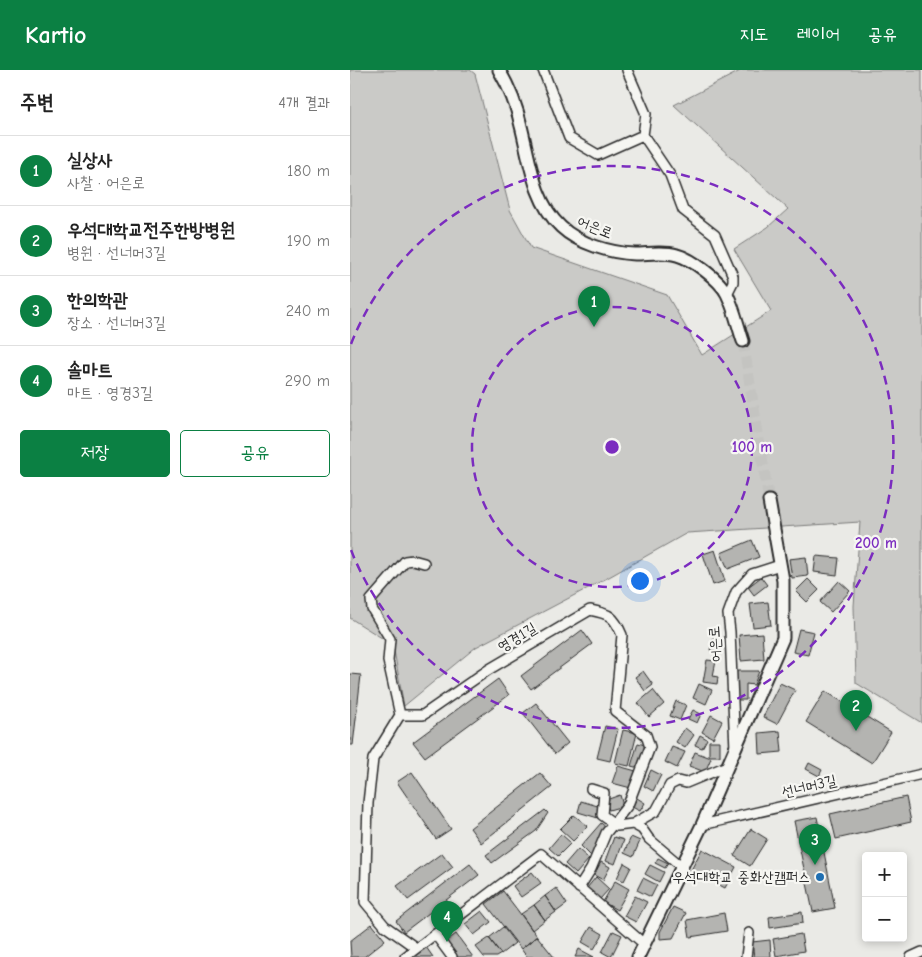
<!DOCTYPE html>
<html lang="ko">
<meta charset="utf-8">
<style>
body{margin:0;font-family:"Comic Neue","Poor Story",sans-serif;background:#f6f6f6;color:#222}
.controls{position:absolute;right:15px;bottom:15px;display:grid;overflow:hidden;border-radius:5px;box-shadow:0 2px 8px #0003}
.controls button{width:45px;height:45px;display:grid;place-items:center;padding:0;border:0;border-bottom:1px solid #e0e0e0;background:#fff;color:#222;font:25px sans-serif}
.you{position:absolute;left:289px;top:510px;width:18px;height:18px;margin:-12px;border:4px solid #fff;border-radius:50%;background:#1a73e8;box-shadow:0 0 0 8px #1a73e833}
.badge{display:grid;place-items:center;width:32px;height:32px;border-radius:50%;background:#0b8043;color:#fff;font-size:16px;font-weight:700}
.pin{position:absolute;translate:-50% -41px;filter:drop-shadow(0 1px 2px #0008)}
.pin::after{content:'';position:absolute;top:26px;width:18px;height:15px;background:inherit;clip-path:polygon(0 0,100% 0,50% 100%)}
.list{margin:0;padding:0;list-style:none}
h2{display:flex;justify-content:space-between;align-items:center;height:65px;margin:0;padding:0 20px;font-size:21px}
h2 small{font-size:16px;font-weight:400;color:#767676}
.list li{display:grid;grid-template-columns:32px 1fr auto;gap:15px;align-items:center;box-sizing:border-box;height:70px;padding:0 20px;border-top:1px solid #e0e0e0}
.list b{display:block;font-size:19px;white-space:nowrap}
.list p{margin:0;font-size:16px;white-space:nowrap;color:#767676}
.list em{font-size:16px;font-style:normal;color:#767676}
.actions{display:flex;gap:10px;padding:15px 20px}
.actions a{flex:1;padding:11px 0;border:1px solid #0b8043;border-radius:5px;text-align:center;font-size:18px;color:#0b8043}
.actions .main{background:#0b8043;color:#fff}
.map{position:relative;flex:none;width:572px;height:887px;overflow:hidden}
header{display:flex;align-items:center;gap:30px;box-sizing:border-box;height:70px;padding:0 25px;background:#0b8043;color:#fff}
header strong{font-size:24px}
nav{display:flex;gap:28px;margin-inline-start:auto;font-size:18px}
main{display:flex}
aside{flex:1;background:#fff}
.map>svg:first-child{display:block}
</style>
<header>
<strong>Kartio</strong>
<nav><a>지도</a><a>레이어</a><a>공유</a></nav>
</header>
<main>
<aside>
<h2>주변<small>4개 결과</small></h2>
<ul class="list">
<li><span class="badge">1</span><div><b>실상사</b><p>사찰 · 어은로</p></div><em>180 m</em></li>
<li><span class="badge">2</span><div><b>우석대학교전주한방병원</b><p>병원 · 선너머3길</p></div><em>190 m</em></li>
<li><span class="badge">3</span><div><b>한의학관</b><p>장소 · 선너머3길</p></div><em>240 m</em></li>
<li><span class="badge">4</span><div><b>솔마트</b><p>마트 · 영경3길</p></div><em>290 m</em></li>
</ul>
<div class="actions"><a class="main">저장</a><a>공유</a></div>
</aside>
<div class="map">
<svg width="572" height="887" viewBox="0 0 572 887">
<rect width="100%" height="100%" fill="#eaeae6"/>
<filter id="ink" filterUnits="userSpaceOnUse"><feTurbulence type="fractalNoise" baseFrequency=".02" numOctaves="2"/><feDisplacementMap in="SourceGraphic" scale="10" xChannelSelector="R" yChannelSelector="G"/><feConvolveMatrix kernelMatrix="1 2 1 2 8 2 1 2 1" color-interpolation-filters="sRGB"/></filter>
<g filter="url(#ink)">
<path fill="#cacac7" stroke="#7a7a79" d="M 0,0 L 120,0 L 125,4 L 160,140 L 181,178 L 317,225 L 352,285 L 421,241 L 384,179 L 418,157 L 438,139 L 324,35 L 392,0 L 572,0 L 572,653 L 506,613 L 504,536 L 510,452 L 337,463 L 259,507 L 126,577 L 54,636 L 43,575 L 0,548 Z"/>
<path fill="#b4b4b1" stroke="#2b2b2b" d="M 402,470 L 409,487 L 378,499 L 371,483 Z
M 365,480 L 375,511 L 363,515 L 353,484 Z
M 466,486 L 489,488 L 487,505 L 464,502 Z
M 456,487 L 458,506 L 442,508 L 439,489 Z
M 411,507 L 417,515 L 404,525 L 398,517 Z
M 458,509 L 469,520 L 457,532 L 446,521 Z
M 489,511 L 500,521 L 481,542 L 470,532 Z
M 418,532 L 421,555 L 403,557 L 400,534 Z
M 449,559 L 464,562 L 458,585 L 443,582 Z
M 232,560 L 242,574 L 181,619 L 171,606 Z
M 412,563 L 414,589 L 391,591 L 389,565 Z
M 364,567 L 373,570 L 369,583 L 360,580 Z
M 357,590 L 366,591 L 363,606 L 368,607 L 367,614 L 353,612 Z
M 293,601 L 303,615 L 295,621 L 285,607 Z
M 384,601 L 409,601 L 404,615 L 396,614 L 396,630 L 384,630 Z
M 0,604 L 11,605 L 3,675 L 0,675 Z
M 148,609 L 159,625 L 75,687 L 63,672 Z
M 430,613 L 445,620 L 427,654 L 413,647 Z
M 349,614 L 362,620 L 356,634 L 343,628 Z
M 303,620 L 314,634 L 299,647 L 288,633 Z
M 475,621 L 541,662 L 522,693 L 456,652 Z
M 326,631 L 336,635 L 330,650 L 320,646 Z
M 186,633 L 218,673 L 205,684 L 173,643 Z
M 343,640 L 351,644 L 347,653 L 338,649 Z
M 361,645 L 372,651 L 363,668 L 352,662 Z
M 255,656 L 268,659 L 260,691 L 247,688 Z
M 335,658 L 344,665 L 335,678 L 326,672 Z
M 273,660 L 287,663 L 279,696 L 265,693 Z
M 430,661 L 432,682 L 410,684 L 409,663 Z
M 350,665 L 357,669 L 352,678 L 345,675 Z
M 359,671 L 370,671 L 370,686 L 359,686 Z
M 288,673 L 295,675 L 289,698 L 281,696 Z
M 322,677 L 335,682 L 327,698 L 315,692 Z
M 345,682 L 361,688 L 355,702 L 339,696 Z
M 459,693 L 472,700 L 469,706 L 456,699 Z
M 268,696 L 286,701 L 281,718 L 262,713 Z
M 301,700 L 311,705 L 303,721 L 294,716 Z
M 62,702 L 101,759 L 86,769 L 47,712 Z
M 190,703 L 202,717 L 131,773 L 120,758 Z
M 270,725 L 273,736 L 259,740 L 256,730 Z
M 556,727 L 561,752 L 486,769 L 480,744 Z
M 287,728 L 295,733 L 290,741 L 282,737 Z
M 231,731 L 251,737 L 248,748 L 228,742 Z
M 195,740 L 198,743 L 186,761 L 142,793 L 136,785 Z
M 224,745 L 238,756 L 223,771 L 210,759 Z
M 467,747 L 485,838 L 463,842 L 444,751 Z
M 251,753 L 258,759 L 252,774 L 241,786 L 231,776 Z
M 401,759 L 417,769 L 400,796 L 384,786 Z
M 211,764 L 221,773 L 208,786 L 199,778 Z
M 264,767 L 274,770 L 265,794 L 255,791 Z
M 281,767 L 290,771 L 283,787 L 274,783 Z
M 228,779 L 239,789 L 226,804 L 215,794 Z
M 352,779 L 386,797 L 375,818 L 341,800 Z
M 92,783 L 103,797 L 58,830 L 47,816 Z
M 308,788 L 318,793 L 315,798 L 305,793 Z
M 251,792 L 260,797 L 253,810 L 244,805 Z
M 274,793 L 281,797 L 274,811 L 267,808 Z
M 120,794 L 129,805 L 54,862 L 46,851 Z
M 300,795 L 314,802 L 309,812 L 295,804 Z
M 182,802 L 191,813 L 171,827 L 163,816 Z
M 246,807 L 259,819 L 250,829 L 237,818 Z
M 293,808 L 307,815 L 301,827 L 287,820 Z
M 265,811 L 279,819 L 267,840 L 253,832 Z
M 206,818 L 217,834 L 206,842 L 195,826 Z
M 153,821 L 187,866 L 171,879 L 136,834 Z
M 195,826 L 206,842 L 195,850 L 184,835 Z
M 285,826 L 297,832 L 286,852 L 274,846 Z
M 184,835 L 195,850 L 182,860 L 171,844 Z
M 323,837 L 336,843 L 323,868 L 310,869 L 310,862 Z
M 132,841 L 141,852 L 124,865 L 115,854 Z
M 452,842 L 453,853 L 420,858 L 419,847 Z
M 374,843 L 377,861 L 340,867 L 337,850 Z
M 22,854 L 35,870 L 14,887 L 1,887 L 0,871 Z
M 153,857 L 165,873 L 151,884 L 139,868 Z
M 241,857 L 253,864 L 244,879 L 232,872 Z
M 263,861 L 272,865 L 261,887 L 252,882 Z
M 106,864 L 123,887 L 104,887 L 94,873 Z
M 451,864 L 454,881 L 426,886 L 423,869 Z
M 187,866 L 204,887 L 177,887 L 171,879 Z
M 139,868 L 151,884 L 146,887 L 134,887 L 126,877 Z
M 420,870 L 421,887 L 404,887 L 402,872 Z
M 76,877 L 83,887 L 62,887 Z
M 229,879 L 244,887 L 225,887 Z"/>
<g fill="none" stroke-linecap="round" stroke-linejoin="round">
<path stroke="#c4c4c1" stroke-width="11" stroke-dasharray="11 5.5" stroke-linecap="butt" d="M 393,271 L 419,431"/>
<defs>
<path id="minor" d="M 193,0 L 219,68 L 248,85 L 293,65
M 277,0 L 296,44 L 293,65 L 320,105 L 333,140 L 365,165 L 383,206 L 383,212 L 377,224
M 50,645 L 38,591 L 40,569 L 22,539 L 21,530 L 55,491 L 63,490 L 74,493
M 385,679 L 380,562 L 378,544 L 386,522 L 402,504 L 430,495
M 241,719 L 254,723 L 252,745 L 267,756 L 283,754 L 292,759 L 299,769 L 331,796
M 283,754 L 306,741 L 320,715 L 328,711 L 336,713 L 377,696
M 352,755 L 572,704
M 85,864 L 102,887
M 66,878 L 35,856 L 15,832 L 18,733 L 23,689 L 50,645 L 73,645 L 138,600 L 240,540 C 260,544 264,546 272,565 L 265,641 L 296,665 L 300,677 L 278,735 L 256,763 L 241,799 L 229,818
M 55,887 L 191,784 L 294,874
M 396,887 L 399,863
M 561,887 L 572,882"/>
<path id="tertiary" d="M 149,0 C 159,17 167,37 171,56 C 180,91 184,132 211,157 C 229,174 261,183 285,184 C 298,184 314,181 327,185 C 342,189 370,210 377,224 C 384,238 388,256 393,271
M 288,887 L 352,755 L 433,568 L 433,510 L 419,431"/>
</defs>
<use href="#minor" stroke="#2b2b2b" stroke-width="12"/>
<use href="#tertiary" stroke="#2b2b2b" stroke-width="15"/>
<use href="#minor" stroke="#f6f6f2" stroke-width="9"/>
<use href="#tertiary" stroke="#f6f6f2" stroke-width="11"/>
</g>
</g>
<g fill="none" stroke="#7b2cbf" stroke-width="2.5" stroke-dasharray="9 6">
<circle cx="262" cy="377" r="140"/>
<path d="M1 274A281 281 0 1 1 1 480"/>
</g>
<circle fill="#1f6fb2" stroke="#f6f6f2" stroke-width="2" cx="470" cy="807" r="5"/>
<g text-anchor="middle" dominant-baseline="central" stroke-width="4.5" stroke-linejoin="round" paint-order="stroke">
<g font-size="15" fill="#2b2b2b" stroke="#f6f6f2">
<text transform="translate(245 157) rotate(22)">어은로</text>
<text transform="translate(167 567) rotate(-31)">영경1길</text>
<text transform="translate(365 574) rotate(-94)">어은로</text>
<text transform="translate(459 716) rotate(-13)">선너머3길</text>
</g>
<g font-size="15" fill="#2b2b2b" stroke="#f6f6f2" text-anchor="end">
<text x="460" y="807">우석대학교 중화산캠퍼스</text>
</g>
</g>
<circle cx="262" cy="377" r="8" fill="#7b2cbf" stroke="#f6f6f2" stroke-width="2.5"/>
<g font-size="15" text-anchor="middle" font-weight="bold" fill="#7b2cbf" stroke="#f6f6f2" stroke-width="4.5" stroke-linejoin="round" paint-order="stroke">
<text x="402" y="382">100 m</text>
<text x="526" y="478">200 m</text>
</g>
</svg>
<div class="controls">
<button>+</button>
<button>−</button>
</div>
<div class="you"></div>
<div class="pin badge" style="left:244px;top:257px">1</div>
<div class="pin badge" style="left:506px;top:661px">2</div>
<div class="pin badge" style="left:465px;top:795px">3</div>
<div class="pin badge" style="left:97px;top:872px">4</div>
</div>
</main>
